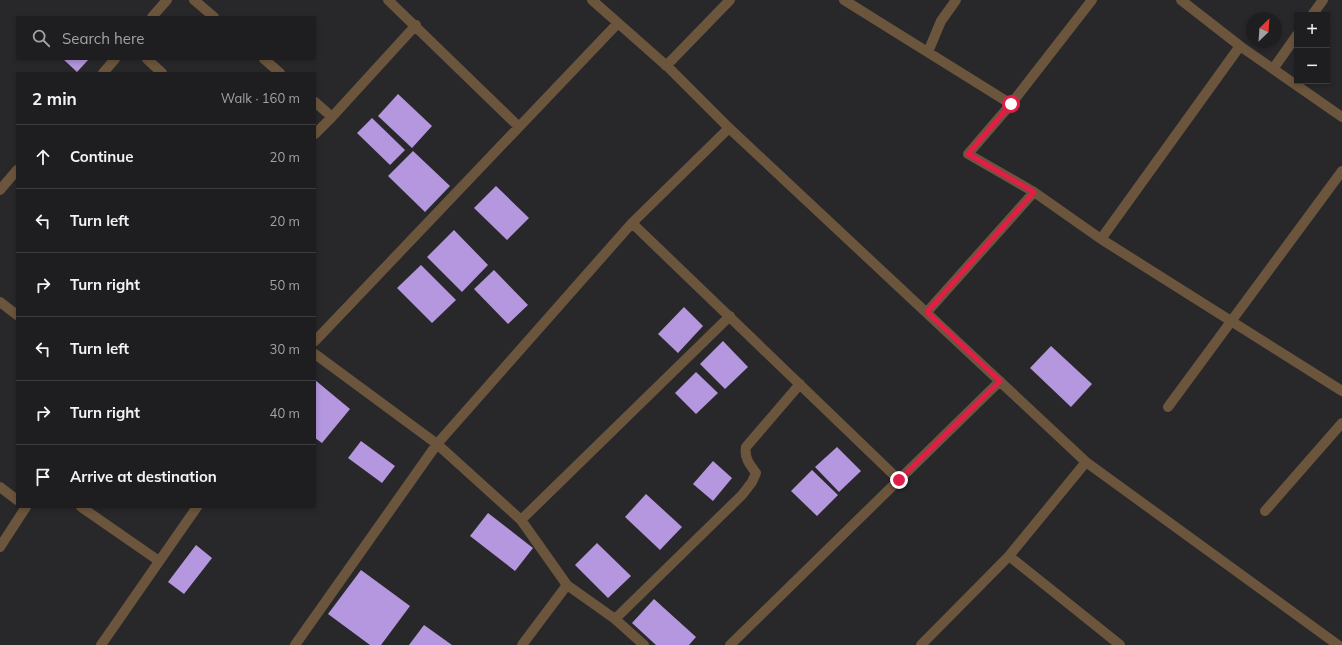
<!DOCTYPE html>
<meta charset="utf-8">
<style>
body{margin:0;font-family:Mulish,sans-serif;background:#262729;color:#f1f3f6}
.controls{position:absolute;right:12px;top:12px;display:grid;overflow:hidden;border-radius:0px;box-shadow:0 2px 6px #0003}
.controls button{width:36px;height:36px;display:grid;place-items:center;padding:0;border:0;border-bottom:1px solid #3c3c3e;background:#1e1e20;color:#f1f3f6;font:20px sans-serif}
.compass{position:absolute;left:1246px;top:12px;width:36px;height:36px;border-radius:50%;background:#1e1e20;box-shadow:0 2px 6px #0003;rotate:25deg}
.stop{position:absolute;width:12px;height:12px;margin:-9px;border:3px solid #e11d48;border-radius:50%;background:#fff}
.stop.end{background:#e11d48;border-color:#fff;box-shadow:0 1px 4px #0008}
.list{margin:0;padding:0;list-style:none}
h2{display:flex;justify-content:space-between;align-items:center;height:52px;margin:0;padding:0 16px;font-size:17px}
h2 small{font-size:13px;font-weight:400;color:#a1a2a5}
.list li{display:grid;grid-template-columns:26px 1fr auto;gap:12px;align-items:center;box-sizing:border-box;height:64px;padding:0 16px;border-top:1px solid #3c3c3e}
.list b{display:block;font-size:15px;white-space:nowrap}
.list em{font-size:13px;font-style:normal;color:#a1a2a5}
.icon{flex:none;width:22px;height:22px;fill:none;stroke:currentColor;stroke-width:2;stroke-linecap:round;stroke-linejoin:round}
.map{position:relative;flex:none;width:1342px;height:645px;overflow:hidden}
.search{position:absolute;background:#1e1e20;box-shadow:0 2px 6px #0003;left:16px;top:16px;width:300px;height:44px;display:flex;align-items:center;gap:10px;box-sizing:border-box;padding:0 14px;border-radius:0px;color:#a1a2a5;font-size:15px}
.panel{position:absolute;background:#1e1e20;box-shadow:0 2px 6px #0003;left:16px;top:72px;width:300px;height:436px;border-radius:0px}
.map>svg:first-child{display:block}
</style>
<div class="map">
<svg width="1342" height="645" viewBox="0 0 1342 645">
<rect width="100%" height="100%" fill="#28282a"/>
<path fill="#b497df" d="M 63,59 L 89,59 L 77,72 Z
M 398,94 L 432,126 L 412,148 L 378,116 Z
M 372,118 L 405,150 L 390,165 L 357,133 Z
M 413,151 L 450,186 L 425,212 L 388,176 Z
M 496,186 L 529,218 L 507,240 L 474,208 Z
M 454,230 L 488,265 L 462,292 L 427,257 Z
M 421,265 L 456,300 L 432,323 L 397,288 Z
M 494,270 L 528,305 L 508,324 L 474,289 Z
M 684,307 L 703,326 L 678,353 L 658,334 Z
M 723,341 L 748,367 L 725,389 L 700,364 Z
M 1051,346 L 1092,384 L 1071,407 L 1030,368 Z
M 696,372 L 718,393 L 696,414 L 675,393 Z
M 315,380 L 350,409 L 322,443 L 315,438 Z
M 361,441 L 395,466 L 382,483 L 348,458 Z
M 837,447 L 861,471 L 839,492 L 815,467 Z
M 713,461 L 732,478 L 713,501 L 693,484 Z
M 812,470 L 838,495 L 817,516 L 791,491 Z
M 646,494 L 682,527 L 660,550 L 625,517 Z
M 488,513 L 533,548 L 515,571 L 470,536 Z
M 597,543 L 631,576 L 608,598 L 575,565 Z
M 196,545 L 212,558 L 184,594 L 168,582 Z
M 361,570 L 410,606 L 381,645 L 370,645 L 328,614 Z
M 654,599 L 696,637 L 689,645 L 656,645 L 632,623 Z
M 424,625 L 452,645 L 409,645 Z"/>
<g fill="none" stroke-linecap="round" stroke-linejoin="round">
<path stroke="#6c553d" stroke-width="10" d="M 194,0 L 214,17
M 388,0 L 519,127
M 592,0 L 669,68 L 729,128 L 1086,462 L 1338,645
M 844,0 L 1011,104 L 968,154 L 1034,192 L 1101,239 L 1342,391
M 1181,0 L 1240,46 L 1342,117
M 1312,15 L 1323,0
M 152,17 L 167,0
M 928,52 L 941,21 L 956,0
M 147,59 L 162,73
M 264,59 L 280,73
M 666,66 L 730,0
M 1273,69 L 1297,35
M 103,73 L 115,59
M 315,102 L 332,117 L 416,25
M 1011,104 L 1092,0
M 315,134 L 332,117
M 0,190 L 17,170
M 632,223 L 899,480
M 1101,239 L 1240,46
M 0,302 L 17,315
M 927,312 L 1034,192
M 315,341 L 618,23
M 315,354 L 437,444 L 521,520 L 730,316
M 1168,407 L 1342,171
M 0,487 L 17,500
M 81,507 L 159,561
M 1265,511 L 1342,423
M 521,520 L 567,585 L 615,619 L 644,645
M 0,547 L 26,507
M 1009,556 L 1120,645
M 615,619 L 742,495 L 752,482 L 756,473 C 750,465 744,458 746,447 L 800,384
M 101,645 L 197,507
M 295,645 L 437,444 L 632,223 L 729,128
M 522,645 L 567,585
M 730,645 L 1000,381
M 921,645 L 1009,556 L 1086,462"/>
</g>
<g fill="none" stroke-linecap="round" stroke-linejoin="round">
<path stroke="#e11d48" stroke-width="5" d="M 899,480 L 1000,381 L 927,312 L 1034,192 L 968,154 L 1011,104"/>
</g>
</svg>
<div class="controls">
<button>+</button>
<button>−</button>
</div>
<svg class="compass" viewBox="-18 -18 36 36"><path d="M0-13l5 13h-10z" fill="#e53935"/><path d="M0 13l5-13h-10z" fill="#a1a2a5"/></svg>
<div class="stop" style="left:1011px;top:104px"></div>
<div class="stop end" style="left:899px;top:480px"></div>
<div class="search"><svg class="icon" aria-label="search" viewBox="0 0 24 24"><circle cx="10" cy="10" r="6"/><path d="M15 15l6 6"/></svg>Search here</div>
<section class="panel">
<h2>2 min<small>Walk · 160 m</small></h2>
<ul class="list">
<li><svg class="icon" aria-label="ahead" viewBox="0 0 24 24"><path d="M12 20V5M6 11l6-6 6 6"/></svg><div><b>Continue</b></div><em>20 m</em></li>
<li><svg class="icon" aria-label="left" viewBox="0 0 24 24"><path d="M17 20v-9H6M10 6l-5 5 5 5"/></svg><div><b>Turn left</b></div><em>20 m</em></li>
<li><svg class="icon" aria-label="right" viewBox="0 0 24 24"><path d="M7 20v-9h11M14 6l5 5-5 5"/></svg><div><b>Turn right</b></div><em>50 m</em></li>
<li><svg class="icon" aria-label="left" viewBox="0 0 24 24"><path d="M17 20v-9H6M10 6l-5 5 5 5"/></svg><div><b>Turn left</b></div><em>30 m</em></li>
<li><svg class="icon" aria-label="right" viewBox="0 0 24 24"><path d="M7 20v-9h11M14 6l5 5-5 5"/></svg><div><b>Turn right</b></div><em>40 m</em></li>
<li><svg class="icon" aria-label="arrive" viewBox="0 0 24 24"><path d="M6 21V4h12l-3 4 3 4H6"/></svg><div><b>Arrive at destination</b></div></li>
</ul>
</section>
</div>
